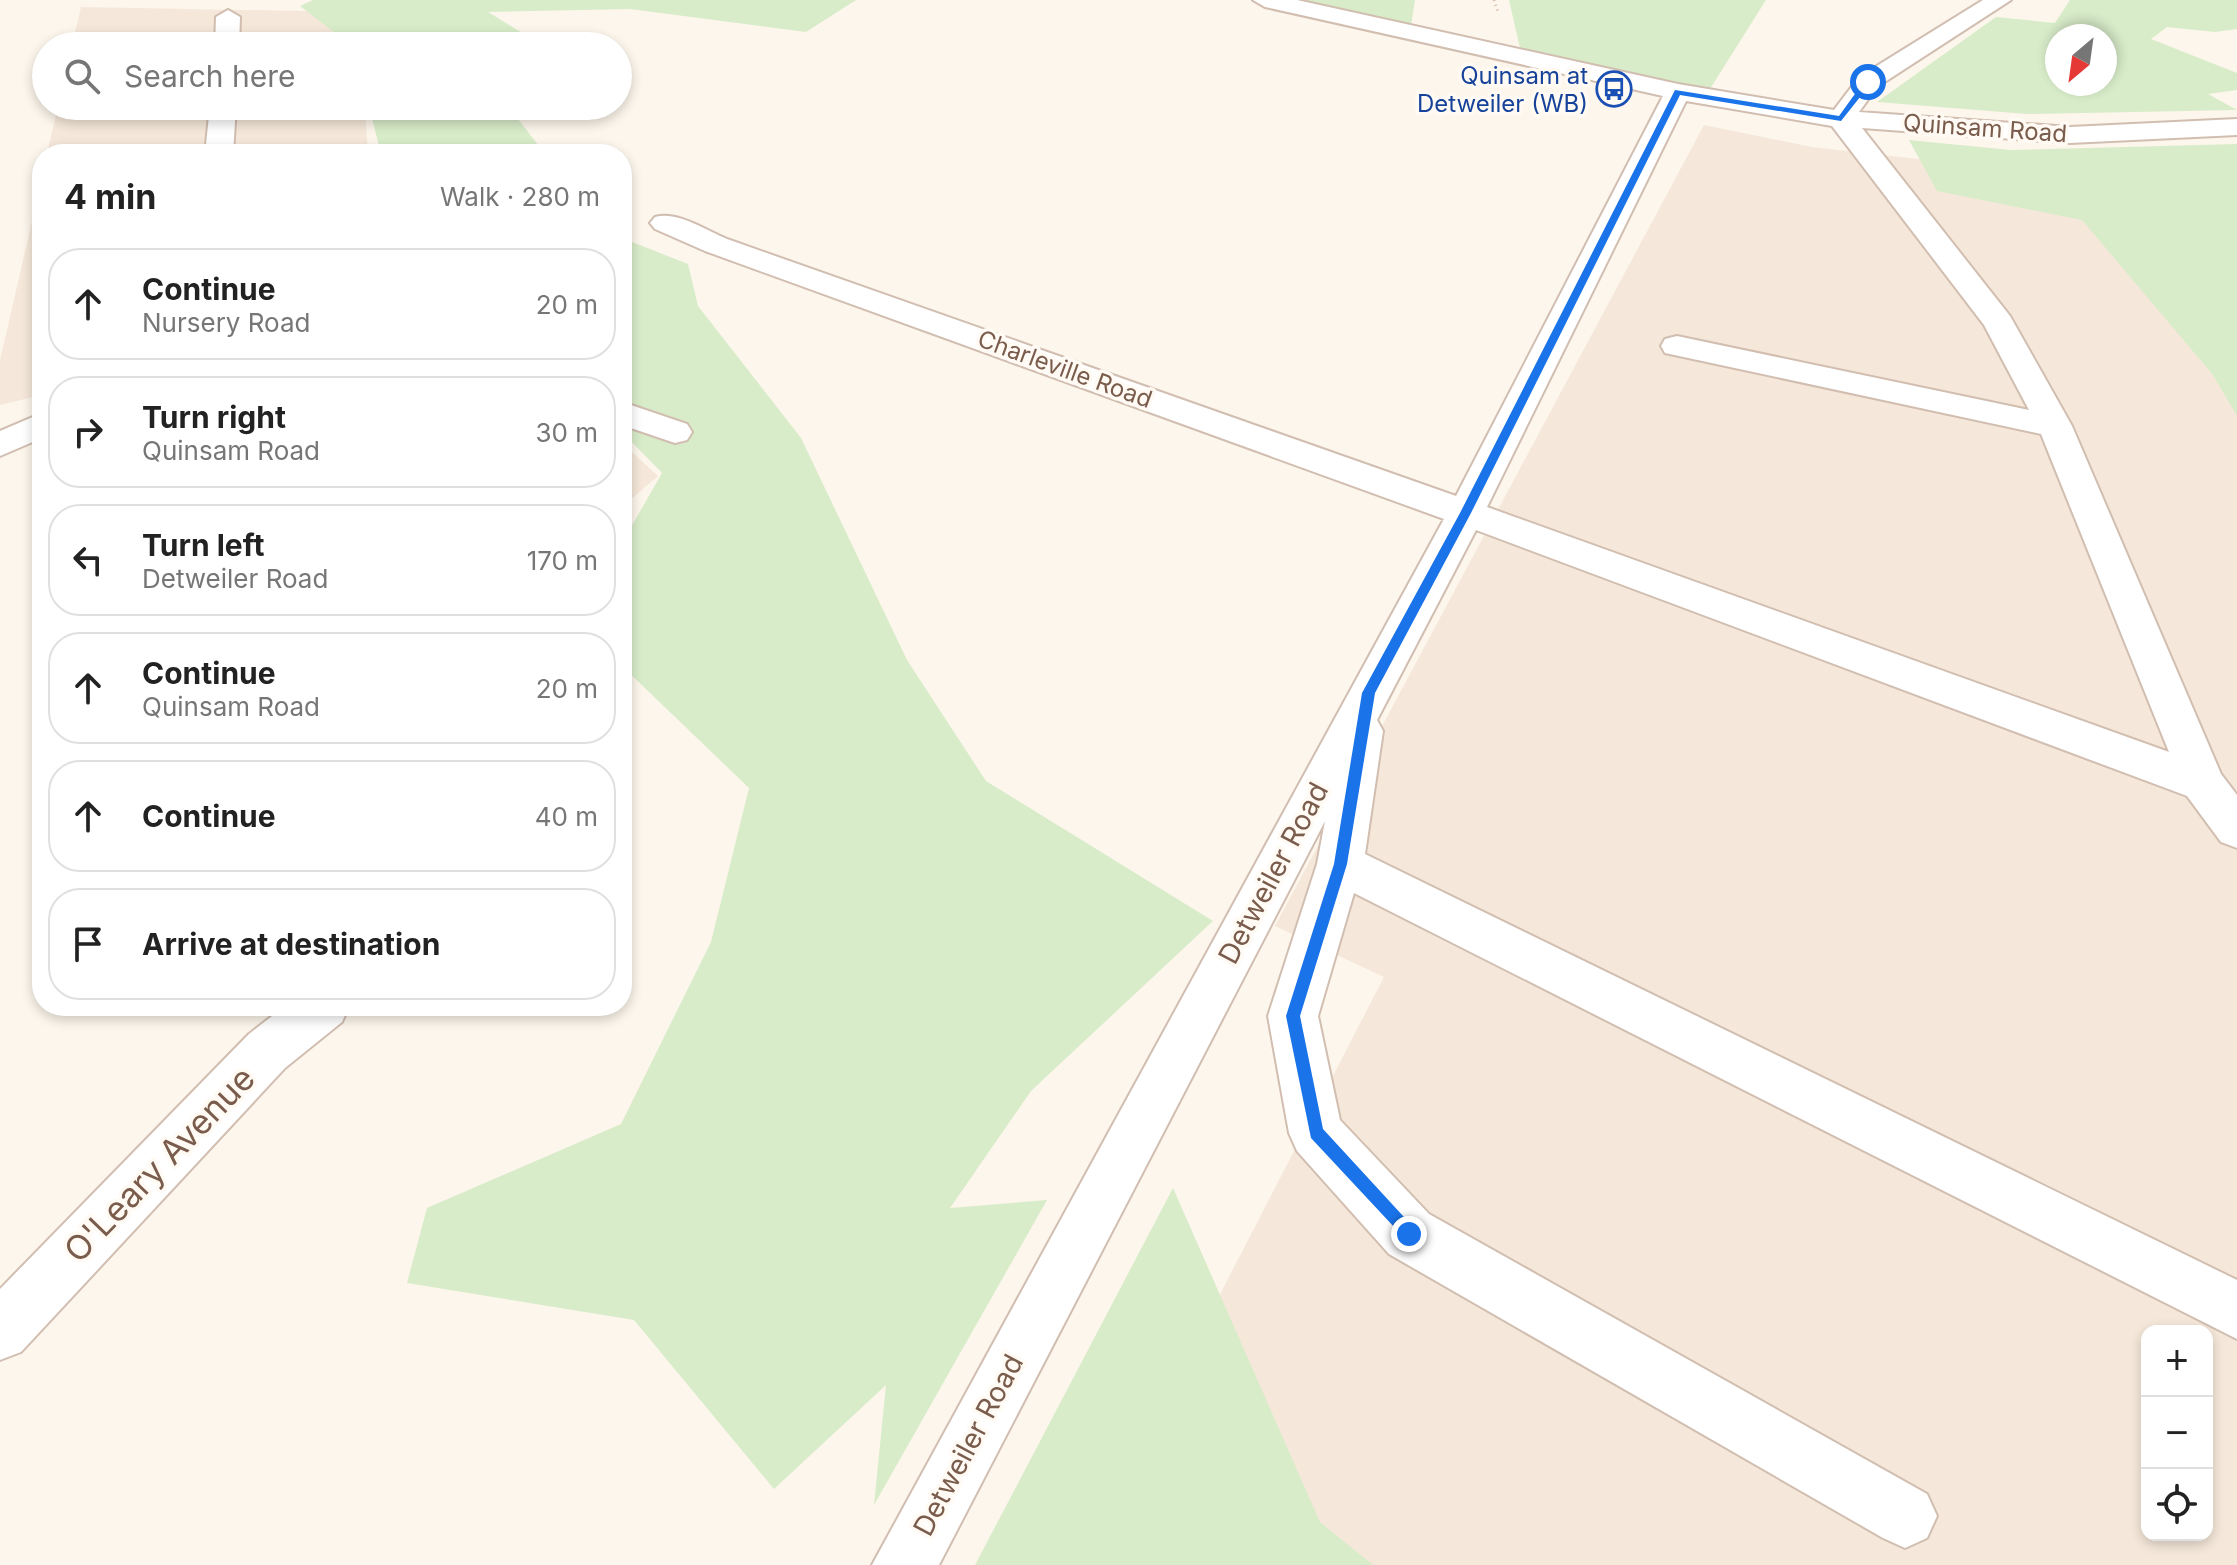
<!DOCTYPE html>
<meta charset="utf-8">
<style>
body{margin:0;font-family:Inter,sans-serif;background:#f6f6f6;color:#222}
.controls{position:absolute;right:24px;bottom:24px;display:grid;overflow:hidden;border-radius:16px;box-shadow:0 4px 12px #0003}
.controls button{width:72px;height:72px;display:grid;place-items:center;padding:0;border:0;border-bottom:2px solid #e0e0e0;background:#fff;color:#222;font:40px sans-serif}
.compass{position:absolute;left:2045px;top:24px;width:72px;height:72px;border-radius:50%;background:#fff;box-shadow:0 4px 12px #0003;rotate:209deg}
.stop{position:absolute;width:24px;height:24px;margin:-18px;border:6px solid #1a73e8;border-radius:50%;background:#fff}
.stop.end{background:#1a73e8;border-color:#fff;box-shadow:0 2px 8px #0008}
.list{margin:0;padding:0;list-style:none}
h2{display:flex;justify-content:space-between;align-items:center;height:104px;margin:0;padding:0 32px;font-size:34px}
h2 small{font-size:26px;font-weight:400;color:#767676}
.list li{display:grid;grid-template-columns:52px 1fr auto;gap:24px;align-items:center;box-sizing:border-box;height:112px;margin:0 16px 16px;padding:0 16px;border:2px solid #e0e0e0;border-radius:32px}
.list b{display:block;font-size:30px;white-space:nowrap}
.list p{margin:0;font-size:26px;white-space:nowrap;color:#767676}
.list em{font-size:26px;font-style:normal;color:#767676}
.icon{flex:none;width:44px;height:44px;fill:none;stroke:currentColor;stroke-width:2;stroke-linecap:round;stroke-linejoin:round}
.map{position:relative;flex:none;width:2237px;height:1565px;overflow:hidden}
.search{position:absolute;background:#fff;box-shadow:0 4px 12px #0003;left:32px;top:32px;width:600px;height:88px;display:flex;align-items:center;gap:20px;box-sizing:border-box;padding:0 28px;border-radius:44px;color:#767676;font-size:30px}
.panel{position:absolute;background:#fff;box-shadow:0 4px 12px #0003;left:32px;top:144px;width:600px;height:872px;border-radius:32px}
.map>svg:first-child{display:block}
</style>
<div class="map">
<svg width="2237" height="1565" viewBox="0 0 2237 1565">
<rect width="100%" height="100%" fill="#fdf6ec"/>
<path fill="#f5e8da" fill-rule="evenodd" d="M 81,7 L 358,12 L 360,46 L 72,46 Z
M 58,106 L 365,106 L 368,154 L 47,154 Z
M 1704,125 L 1812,147 L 1936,161 L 2237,159 L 2237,1565 L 1080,1565 L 1384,977 L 1275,926 ZM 2147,1331 L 2207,1331 L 2207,1535 L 2147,1535 Z
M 42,178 L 42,395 L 0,405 L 0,360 Z
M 622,443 L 658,476 L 622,507 Z"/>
<path fill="#d8ecc9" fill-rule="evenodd" d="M 313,0 L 856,0 L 806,32 L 630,9 L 488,12 L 532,39 L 531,46 L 352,46 L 300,6 Z
M 1256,0 L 1415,0 L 1410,32 Z
M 1509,0 L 1766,0 L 1703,100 L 1522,57 Z
M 2070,0 L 2237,0 L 2237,29 L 2215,32 L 2167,27 L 2151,39 L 2237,73 L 2237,90 L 2208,94 L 2237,110 L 2027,114 L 1877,102 L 1996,17 L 2055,23 ZM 2057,36 L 2105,36 L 2105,84 L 2057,84 Z
M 369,106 L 520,106 L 518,119 L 545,154 L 381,154 Z
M 1909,140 L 2011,150 L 2237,144 L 2237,416 L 2213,375 L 2082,220 L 1937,191 Z
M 622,238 L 688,264 L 698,306 L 801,438 L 907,660 L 986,781 L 1213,921 L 1031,1091 L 950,1208 L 1047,1200 L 874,1505 L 886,1385 L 774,1489 L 634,1320 L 407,1283 L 427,1208 L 621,1124 L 711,942 L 749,788 L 622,666 L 622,543 L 662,473 L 622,432 Z
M 1173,1188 L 1320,1522 L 1373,1565 L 975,1565 Z"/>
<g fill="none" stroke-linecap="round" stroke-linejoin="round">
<defs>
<path id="minor" d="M 1253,0 L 1297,0 L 1678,84 L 1834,110 L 1859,77 L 1983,0 L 2011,0 L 1877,87 L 1859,112 L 2070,127 L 2237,119 L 2237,135 L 2070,143 L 1862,128 L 2010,316 L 2072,426 L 2221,774 L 2237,795 L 2237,848 L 2221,842 L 2187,796 L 1476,530 L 1377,720 L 1383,731 L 1365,854 L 2237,1280 L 2237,1339 L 1354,893 L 1318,1016 L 1340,1120 L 1429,1214 L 1927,1494 L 1937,1516 L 1927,1538 L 1905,1548 L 1883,1538 L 1389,1254 L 1297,1151 L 1289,1133 L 1268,1016 L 1317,864 L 1325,821 L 939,1565 L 872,1565 L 1444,519 L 705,251 L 655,229 L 650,223 L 655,217 C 678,211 705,230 727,239 L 1456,496 L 1663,96 L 1265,7 ZM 1686,101 L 1832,126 L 1984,325 L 2029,410 L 1677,336 L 1665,339 L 1661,346 L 1665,353 L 2041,434 L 2169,752 L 1487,507 Z
M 228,10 L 240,17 L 239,46 L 215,46 L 216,17 Z
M 210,106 L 236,106 L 233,154 L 205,154 Z
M 622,402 L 687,424 L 692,432 L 687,440 L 675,443 L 622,425 Z
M 42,413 L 42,438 L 0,456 L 0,431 Z
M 285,1006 L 349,1006 L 342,1022 L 285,1068 L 21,1352 L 0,1360 L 0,1289 L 249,1034 Z"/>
</defs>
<use href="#minor" stroke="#d1beb0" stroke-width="4"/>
<path stroke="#d9b8a5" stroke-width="3" stroke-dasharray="1 4" stroke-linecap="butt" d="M 1494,0 L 1498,12"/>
<use href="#minor" fill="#fff" fill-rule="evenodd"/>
</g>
<path fill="#1a73e8" d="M 1865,80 L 1872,82 L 1841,121 L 1680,95 L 1471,513 L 1375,693 L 1347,864 L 1300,1016 L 1323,1129 L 1415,1229 L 1418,1234 L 1409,1243 L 1311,1138 L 1286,1016 L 1334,864 L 1362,693 L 1460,513 L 1675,90 L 1839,116 Z"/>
<defs>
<symbol id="bus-ring" viewBox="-11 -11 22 22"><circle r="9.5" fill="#fffaf3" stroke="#1a4fb4" stroke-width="1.5"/><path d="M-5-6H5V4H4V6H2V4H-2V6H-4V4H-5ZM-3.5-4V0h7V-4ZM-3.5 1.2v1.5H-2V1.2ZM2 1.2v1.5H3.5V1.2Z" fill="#1a4fb4"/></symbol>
</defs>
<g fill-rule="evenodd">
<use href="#bus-ring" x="1594" y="69" width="40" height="40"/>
</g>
<g text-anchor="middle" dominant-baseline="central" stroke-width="7" stroke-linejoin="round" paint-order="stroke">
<g font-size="24" fill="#164399" stroke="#fffaf3" text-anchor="end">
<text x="1588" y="75">Quinsam at<tspan x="1588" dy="28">Detweiler (WB)</tspan></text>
</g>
<g font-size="24" fill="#7a5c4d" stroke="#fffaf3">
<text transform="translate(1985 128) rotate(4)">Quinsam Road</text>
<text transform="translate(1065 369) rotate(20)">Charleville Road</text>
</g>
<g font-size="28" fill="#7a5c4d" stroke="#fffaf3">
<text transform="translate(1273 873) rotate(-62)">Detweiler Road</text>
<text transform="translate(968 1445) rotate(-62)">Detweiler Road</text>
</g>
<g font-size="34" fill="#7a5c4d" stroke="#fffaf3">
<text transform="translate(159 1164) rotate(-46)">O'Leary Avenue</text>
</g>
</g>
</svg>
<div class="controls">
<button>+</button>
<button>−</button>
<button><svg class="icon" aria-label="locate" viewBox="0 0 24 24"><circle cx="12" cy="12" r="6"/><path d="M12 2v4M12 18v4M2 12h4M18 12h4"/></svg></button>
</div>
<svg class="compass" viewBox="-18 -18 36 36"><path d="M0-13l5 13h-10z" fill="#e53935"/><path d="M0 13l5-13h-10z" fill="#767676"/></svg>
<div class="stop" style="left:1868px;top:82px"></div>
<div class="stop end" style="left:1409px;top:1234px"></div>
<div class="search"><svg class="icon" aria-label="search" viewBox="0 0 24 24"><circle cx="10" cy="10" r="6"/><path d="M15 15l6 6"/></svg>Search here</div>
<section class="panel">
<h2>4 min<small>Walk · 280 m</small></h2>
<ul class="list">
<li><svg class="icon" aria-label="ahead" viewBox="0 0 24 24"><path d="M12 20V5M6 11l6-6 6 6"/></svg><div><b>Continue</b><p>Nursery Road</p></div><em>20 m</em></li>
<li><svg class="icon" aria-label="right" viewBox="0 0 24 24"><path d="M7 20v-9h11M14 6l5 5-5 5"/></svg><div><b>Turn right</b><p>Quinsam Road</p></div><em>30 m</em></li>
<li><svg class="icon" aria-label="left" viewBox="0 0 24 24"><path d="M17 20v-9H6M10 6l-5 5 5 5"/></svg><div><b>Turn left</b><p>Detweiler Road</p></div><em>170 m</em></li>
<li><svg class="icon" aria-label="ahead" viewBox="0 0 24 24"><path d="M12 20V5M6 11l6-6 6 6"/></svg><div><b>Continue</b><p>Quinsam Road</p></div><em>20 m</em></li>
<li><svg class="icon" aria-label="ahead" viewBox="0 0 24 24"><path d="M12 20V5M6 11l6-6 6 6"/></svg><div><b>Continue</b></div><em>40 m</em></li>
<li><svg class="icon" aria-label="arrive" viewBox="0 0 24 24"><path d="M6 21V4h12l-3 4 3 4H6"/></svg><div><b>Arrive at destination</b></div></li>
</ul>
</section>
</div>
